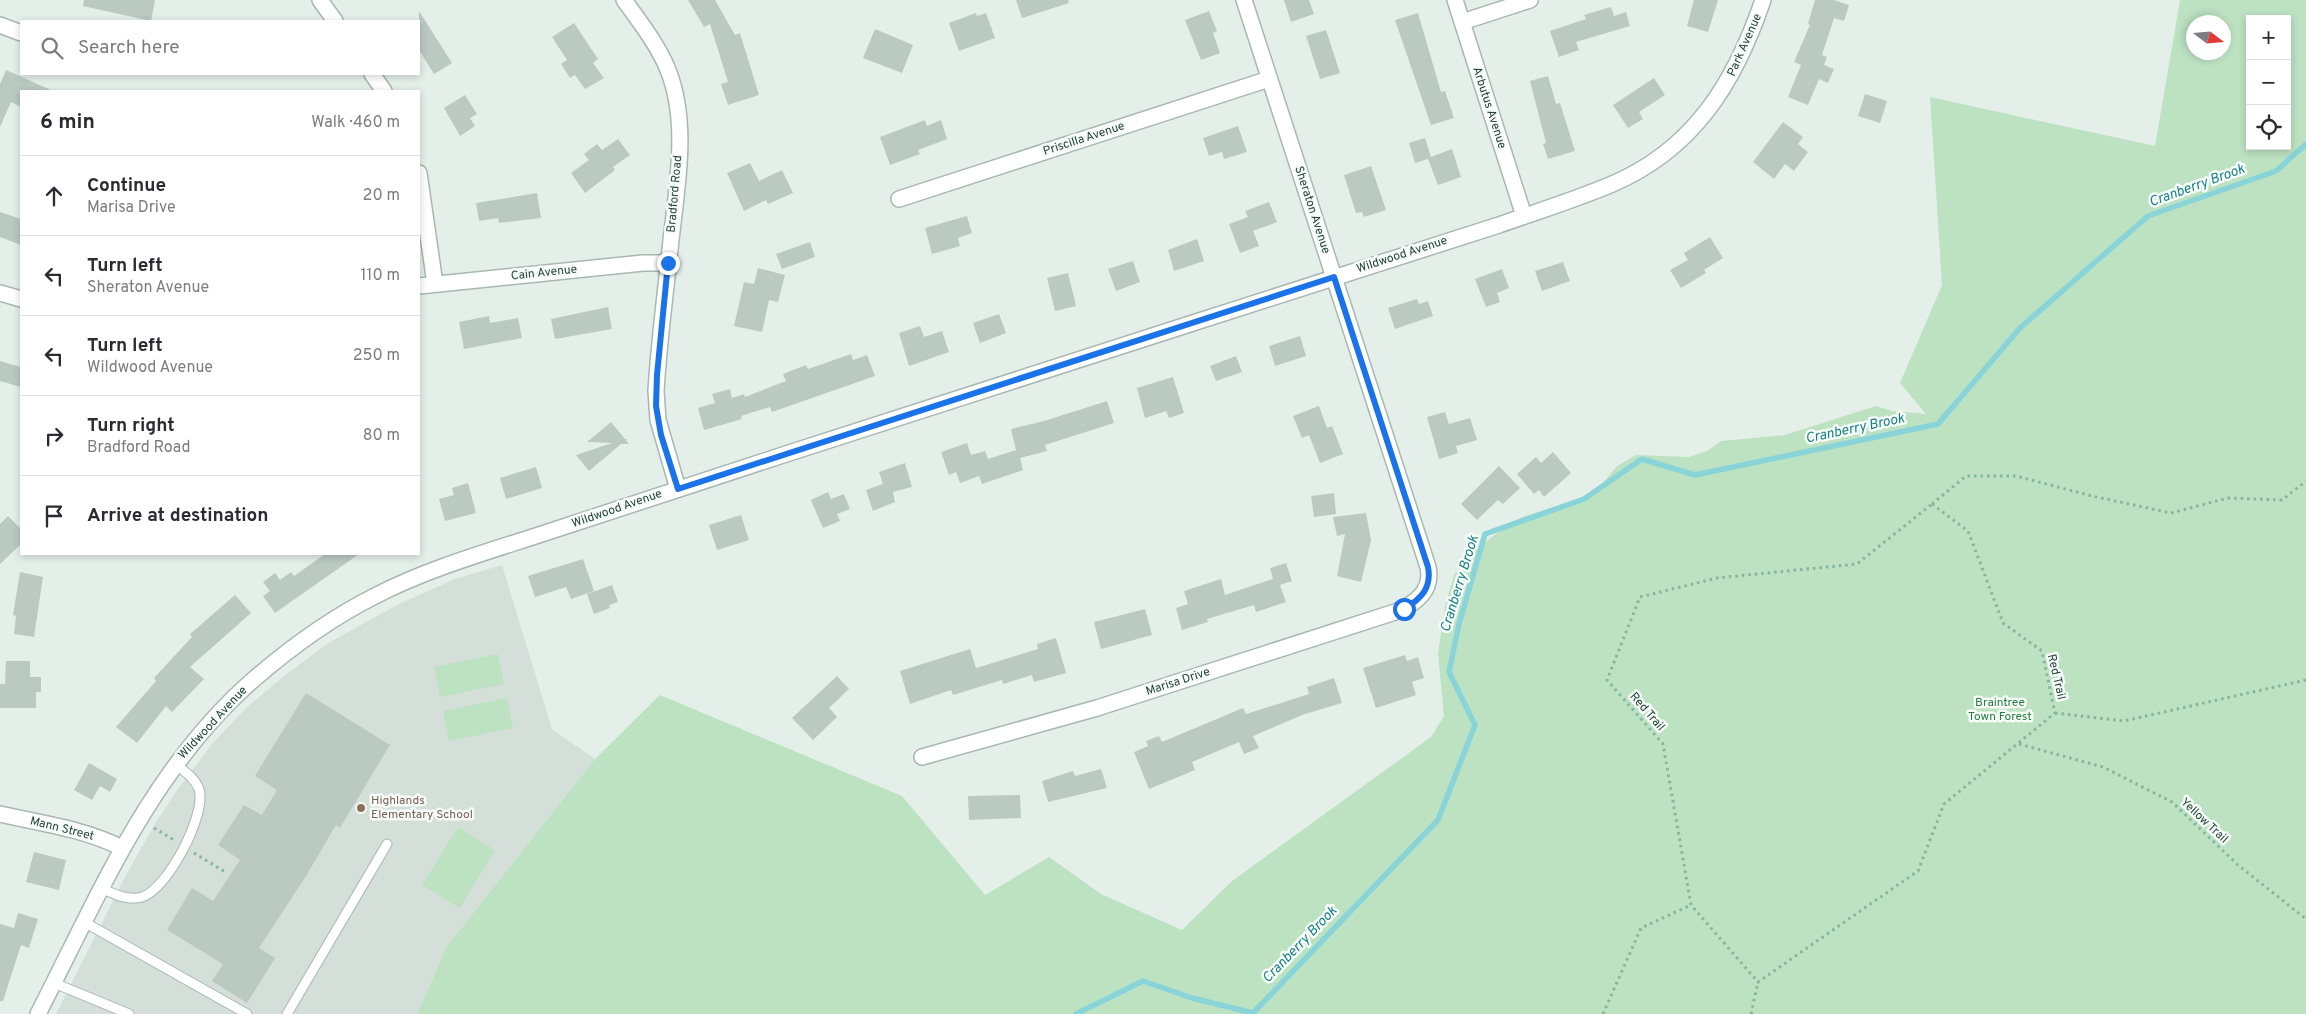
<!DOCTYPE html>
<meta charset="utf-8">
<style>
body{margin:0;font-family:Overpass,sans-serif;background:#f7f7f7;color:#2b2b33}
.controls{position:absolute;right:15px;top:15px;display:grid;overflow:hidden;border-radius:0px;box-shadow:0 2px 8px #0003}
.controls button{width:45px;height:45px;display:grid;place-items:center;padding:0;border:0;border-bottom:1px solid #e1e1e2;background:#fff;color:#2b2b33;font:25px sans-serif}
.compass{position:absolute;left:2186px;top:15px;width:45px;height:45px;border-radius:50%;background:#fff;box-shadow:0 2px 8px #0003;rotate:106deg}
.stop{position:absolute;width:15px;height:15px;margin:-11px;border:4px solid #1a73e8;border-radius:50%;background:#fff}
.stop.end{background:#1a73e8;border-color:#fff;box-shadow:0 1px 5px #0008}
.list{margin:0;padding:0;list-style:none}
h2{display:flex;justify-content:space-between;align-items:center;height:65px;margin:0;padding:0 20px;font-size:21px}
h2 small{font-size:16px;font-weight:400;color:#7c7c81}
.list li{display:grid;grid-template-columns:32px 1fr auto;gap:15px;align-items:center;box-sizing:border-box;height:80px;padding:0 20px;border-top:1px solid #e1e1e2}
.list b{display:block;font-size:19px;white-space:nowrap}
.list p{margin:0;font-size:16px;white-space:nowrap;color:#7c7c81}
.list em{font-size:16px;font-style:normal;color:#7c7c81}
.icon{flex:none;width:28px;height:28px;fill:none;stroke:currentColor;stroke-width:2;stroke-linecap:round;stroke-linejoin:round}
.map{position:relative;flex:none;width:2306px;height:1014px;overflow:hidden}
.search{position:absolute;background:#fff;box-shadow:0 2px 8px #0003;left:20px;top:20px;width:400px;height:55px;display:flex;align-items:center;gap:12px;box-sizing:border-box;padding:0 18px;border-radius:0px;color:#7c7c81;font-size:19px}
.panel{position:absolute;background:#fff;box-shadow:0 2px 8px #0003;left:20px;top:90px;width:400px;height:465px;border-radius:0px}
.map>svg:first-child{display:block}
</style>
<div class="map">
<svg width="2306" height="1014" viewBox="0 0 2306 1014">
<rect width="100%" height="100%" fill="#e5efe9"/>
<path fill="#d3dfd8" d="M 502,565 L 552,729 L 595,759 L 447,946 L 417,1014 L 56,1014 L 126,875 L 153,827 L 178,789 L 212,744 L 246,708 L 284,676 L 330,642 L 399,604 L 455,579 Z"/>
<path fill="#bce2c2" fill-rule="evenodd" d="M 2180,0 L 2306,0 L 2306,1014 L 417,1014 L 447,946 L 595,759 L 660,695 L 902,796 L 985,895 L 1049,857 L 1101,894 L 1182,930 L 1232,881 L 1431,737 L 1444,716 L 1438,654 L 1445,606 L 1454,575 L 1468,556 L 1497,533 L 1522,517 L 1593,495 L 1617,466 L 1636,455 L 1689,457 L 1707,451 L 1721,441 L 1785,435 L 1876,406 L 1892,411 L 1926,414 L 1900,383 L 1942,285 L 1930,97 L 2155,146 ZM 2250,19 L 2287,19 L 2287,146 L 2250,146 ZM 2224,22 L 2224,52 L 2194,52 L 2194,22 Z
M 498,654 L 504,684 L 440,697 L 434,667 Z
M 507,698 L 513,728 L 449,741 L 443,711 Z
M 458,827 L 495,850 L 460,908 L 422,885 Z"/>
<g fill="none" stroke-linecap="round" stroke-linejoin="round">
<path stroke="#89d4d8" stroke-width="5.5" d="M 1076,1014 L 1143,981 L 1192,998 L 1253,1013 L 1438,820 L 1475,725 L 1449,672 L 1459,624 L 1485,534 L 1584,499 L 1642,459 L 1695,475 L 1938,424 L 2020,328 L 2148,216 L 2276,171 L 2306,144"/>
</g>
<path fill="#bacac2" d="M 84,0 L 155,0 L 151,21 L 83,6 Z
M 688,0 L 715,0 L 735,35 L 740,33 L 759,95 L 728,105 L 721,84 L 728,82 L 710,24 L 704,27 Z
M 1016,0 L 1068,0 L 1069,3 L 1022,18 Z
M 1284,0 L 1309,0 L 1314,14 L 1291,22 Z
M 1694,0 L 1718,0 L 1708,32 L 1687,26 Z
M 1815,0 L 1834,0 L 1849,5 L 1844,21 L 1834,18 L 1822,55 L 1827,57 L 1824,65 L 1834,69 L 1828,83 L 1819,79 L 1808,105 L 1788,97 L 1801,65 L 1794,62 L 1810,25 L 1808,24 Z
M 1611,7 L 1614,16 L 1626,12 L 1630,26 L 1576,42 L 1579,50 L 1559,57 L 1550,31 L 1586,19 L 1584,15 Z
M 419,11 L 452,63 L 434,74 L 419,50 Z
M 1209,11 L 1217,31 L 1213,33 L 1220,53 L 1201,60 L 1185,20 Z
M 976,13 L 977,16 L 986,13 L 995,38 L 959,51 L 949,23 Z
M 1418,13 L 1441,92 L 1445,91 L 1454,118 L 1431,125 L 1395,20 Z
M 574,23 L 598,59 L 593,63 L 604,78 L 585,89 L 575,75 L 570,78 L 561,64 L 567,60 L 552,37 Z
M 875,29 L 913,45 L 902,73 L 863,58 Z
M 1326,30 L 1340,73 L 1320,79 L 1306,36 Z
M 6,70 L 53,91 L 21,91 L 21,107 L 11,102 L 0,127 L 0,84 Z
M 1548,76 L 1556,104 L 1560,103 L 1575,151 L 1548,159 L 1543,144 L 1546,143 L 1530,81 Z
M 1654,78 L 1665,95 L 1639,112 L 1643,119 L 1628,128 L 1613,105 Z
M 1865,94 L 1887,101 L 1880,123 L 1858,116 Z
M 465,95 L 477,114 L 470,118 L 475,126 L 460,136 L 444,108 Z
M 925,120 L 927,126 L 941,120 L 947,139 L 918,150 L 920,154 L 890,165 L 880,137 Z
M 1783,122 L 1803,137 L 1798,144 L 1808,152 L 1794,171 L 1785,164 L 1774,179 L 1753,162 Z
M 1238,126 L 1247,152 L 1224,159 L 1222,152 L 1209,156 L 1203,138 Z
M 1425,138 L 1431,157 L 1452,149 L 1461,177 L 1438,185 L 1428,159 L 1415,163 L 1409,143 Z
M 618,139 L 630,155 L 613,167 L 615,170 L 585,193 L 571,173 L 589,160 L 584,154 L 597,144 L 602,150 Z
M 750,163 L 759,181 L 782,170 L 793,193 L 768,204 L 766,200 L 744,211 L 727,173 Z
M 1371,166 L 1386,210 L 1364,217 L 1362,212 L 1356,213 L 1344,175 Z
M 537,193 L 541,218 L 499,223 L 498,218 L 479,221 L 476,203 Z
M 1269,202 L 1277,222 L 1253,231 L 1259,246 L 1240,253 L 1229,224 L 1248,217 L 1245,211 Z
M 0,212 L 21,219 L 21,245 L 0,237 Z
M 967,216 L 972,233 L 958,238 L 960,246 L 932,254 L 925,228 Z
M 1710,237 L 1723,258 L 1704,270 L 1706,273 L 1681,288 L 1670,270 L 1688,260 L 1684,253 Z
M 1197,239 L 1204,261 L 1174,271 L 1168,250 Z
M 810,242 L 815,257 L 782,269 L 776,254 Z
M 1133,261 L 1140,282 L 1116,291 L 1108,269 Z
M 1563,262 L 1570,281 L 1542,291 L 1535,271 Z
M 758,268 L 785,275 L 778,302 L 769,300 L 762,332 L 734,326 L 744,282 L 754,284 Z
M 1502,269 L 1509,288 L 1497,293 L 1500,302 L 1486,307 L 1475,279 Z
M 1068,273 L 1076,306 L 1055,311 L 1047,278 Z
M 1417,299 L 1419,304 L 1428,301 L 1433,316 L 1395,329 L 1388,308 Z
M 608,307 L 612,329 L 555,339 L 551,319 Z
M 999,314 L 1006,333 L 980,343 L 973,323 Z
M 489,316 L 490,323 L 518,318 L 522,338 L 464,349 L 459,322 Z
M 920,326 L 924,337 L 942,331 L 949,352 L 909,366 L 899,333 Z
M 1300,336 L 1306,356 L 1275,366 L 1269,346 Z
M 851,354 L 853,360 L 867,355 L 875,376 L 772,412 L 770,407 L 741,416 L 742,419 L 704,430 L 698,408 L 715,403 L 712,394 L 730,389 L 732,398 L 744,394 L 745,397 L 786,381 L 783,374 L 806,365 L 808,369 Z
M 1236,356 L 1242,372 L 1216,381 L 1210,366 Z
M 0,361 L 21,367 L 21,387 L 0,381 Z
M 1173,377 L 1184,413 L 1169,418 L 1166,411 L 1145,418 L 1137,388 Z
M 1107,401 L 1114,423 L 1045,445 L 1047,451 L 1020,458 L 1023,470 L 982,484 L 979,476 L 960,483 L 956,472 L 949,475 L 941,452 L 967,443 L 971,455 L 985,451 L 988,459 L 1016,450 L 1011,429 L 1044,421 Z
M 1319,406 L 1327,428 L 1332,426 L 1343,454 L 1320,463 L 1309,435 L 1302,438 L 1293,416 Z
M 1445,412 L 1449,424 L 1470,418 L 1477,440 L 1456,446 L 1458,453 L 1439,459 L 1427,417 Z
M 611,422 L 625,439 L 627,439 L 626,440 L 629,444 L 621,444 L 589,471 L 576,455 L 612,443 L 587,442 Z
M 1553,452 L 1571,473 L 1544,497 L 1539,490 L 1534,494 L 1517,474 L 1536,457 L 1541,463 Z
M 905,463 L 912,487 L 893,492 L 895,502 L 873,511 L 866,490 L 883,484 L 879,472 Z
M 1499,466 L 1520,488 L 1503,504 L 1498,500 L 1477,520 L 1461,504 Z
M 536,467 L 542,488 L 506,499 L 500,478 Z
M 468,483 L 476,513 L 445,521 L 439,499 L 454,495 L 452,488 Z
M 828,492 L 831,499 L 844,494 L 850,509 L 837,514 L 840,521 L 823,528 L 811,500 Z
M 1334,493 L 1336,514 L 1314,517 L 1311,496 Z
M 1366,513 L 1371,540 L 1361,582 L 1337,576 L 1345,534 L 1337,536 L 1333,517 Z
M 741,515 L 749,540 L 717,550 L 709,525 Z
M 8,516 L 21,529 L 21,544 L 0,564 L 0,524 Z
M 325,554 L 359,554 L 275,613 L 263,596 L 270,591 L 263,582 L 275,573 L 280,580 L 291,572 L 294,576 Z
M 583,559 L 594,591 L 571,599 L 566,587 L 535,597 L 528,576 Z
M 1286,563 L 1292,581 L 1280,585 L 1286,602 L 1256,612 L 1254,605 L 1207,619 L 1208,622 L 1182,630 L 1176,608 L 1188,604 L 1184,591 L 1221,579 L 1225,595 L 1273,579 L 1270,568 Z
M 20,572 L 43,577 L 34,637 L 14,634 L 16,616 L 13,615 Z
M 612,585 L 618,602 L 609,605 L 610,608 L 594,614 L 587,594 Z
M 235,595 L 251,613 L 190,667 L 204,679 L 172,712 L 166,706 L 137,743 L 116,727 L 156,681 L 154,678 L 192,637 L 190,634 Z
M 1145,609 L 1152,635 L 1101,649 L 1094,622 Z
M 1056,638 L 1066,673 L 1034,682 L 1032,675 L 1003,684 L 1002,680 L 953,695 L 951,690 L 910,704 L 900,671 L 970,649 L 976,668 L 1038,649 L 1037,644 Z
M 1405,655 L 1407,661 L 1418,657 L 1424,678 L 1412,682 L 1416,695 L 1376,708 L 1363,668 Z
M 6,661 L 30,661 L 30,677 L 41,677 L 41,692 L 36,692 L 36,708 L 0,708 L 0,684 L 5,684 Z
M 837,676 L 849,689 L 829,708 L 837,717 L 813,740 L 792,718 Z
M 1334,678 L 1342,703 L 1302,715 L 1253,736 L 1259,748 L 1244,754 L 1239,742 L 1192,762 L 1195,770 L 1149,789 L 1134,752 L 1148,746 L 1146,741 L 1159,736 L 1162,742 L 1243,708 L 1246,714 L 1309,694 L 1307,687 Z
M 306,693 L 390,745 L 340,828 L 336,825 L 306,876 L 259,948 L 275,958 L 247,1003 L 212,981 L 223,964 L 167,930 L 192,888 L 213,901 L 240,860 L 218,845 L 244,805 L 262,815 L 277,790 L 255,776 Z
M 89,763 L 117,779 L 110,792 L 100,786 L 92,800 L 74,790 Z
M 1101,769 L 1107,788 L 1048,802 L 1042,781 L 1073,771 L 1075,776 Z
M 1020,795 L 1021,818 L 969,820 L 968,796 Z
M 34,852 L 66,860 L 59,890 L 26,882 Z
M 18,913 L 38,919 L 29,948 L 21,945 L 3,1001 L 0,1001 L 0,924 L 14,928 Z"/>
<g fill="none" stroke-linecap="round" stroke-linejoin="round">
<defs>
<path id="service" d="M 101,888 C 114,894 127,901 142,897 C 167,890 207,814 199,789 C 195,778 184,771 175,764
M 84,922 L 247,1014
M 54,983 L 129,1014
M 287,1014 L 387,844"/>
<path id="minor" d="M 320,0 L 335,21
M 624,0 C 640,22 658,45 668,70 C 689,122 677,186 671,240 C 666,290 659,340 656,391 L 658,420 L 678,489
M 1455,0 L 1524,216
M 1462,22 L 1530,0
M 0,25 L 21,33
M 372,74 L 384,91
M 419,173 L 435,284
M 899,199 L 1269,79
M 419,286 L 643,263 L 668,263
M 0,293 L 21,299
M 922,757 L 1097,708 L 1395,612 C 1415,604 1433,591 1428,567 L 1244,0
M 0,814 C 40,823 85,829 122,848"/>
<path id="tertiary" d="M 38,1014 C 99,895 150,770 253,680 C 290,648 331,618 375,596 C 431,567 494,550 554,530 C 632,504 709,479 786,454 C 1024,377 1261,301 1499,225 C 1536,212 1574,200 1610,185 C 1694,150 1735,82 1763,0"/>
</defs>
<use href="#service" stroke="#a7b8b0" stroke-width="11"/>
<use href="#minor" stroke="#a7b8b0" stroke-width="18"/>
<use href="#tertiary" stroke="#a7b8b0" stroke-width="18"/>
<path stroke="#83b5a0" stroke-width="3" stroke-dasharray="2.5 4" stroke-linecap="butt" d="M 1932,504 L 1968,531 L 2003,623 L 2042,651 L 2055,713 L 1944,804 L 1918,871 L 1758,982 L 1691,905 L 1663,744 L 1607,680 L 1640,597 L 1717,578 L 1857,564 Z
M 1932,504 L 1966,476 L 2016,476 L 2092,496 L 2171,513 L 2228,498 L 2282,500 L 2306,481
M 2055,713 L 2124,721 L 2306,680
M 2019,744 L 2103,767 L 2172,802 L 2238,865 L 2306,919
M 154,828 L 174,840
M 194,853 L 227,873
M 1603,1014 L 1641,928 L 1691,905
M 1751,1014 L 1758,982"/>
<use href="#service" stroke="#fff" stroke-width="9"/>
<use href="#minor" stroke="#fff" stroke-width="15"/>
<use href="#tertiary" stroke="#fff" stroke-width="15"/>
</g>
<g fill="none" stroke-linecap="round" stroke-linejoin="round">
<path stroke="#1a73e8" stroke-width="6" d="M 668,263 L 657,375 L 656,406 L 661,435 L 678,489 L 1334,277 L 1428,567 C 1432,588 1421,599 1404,609"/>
</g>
<circle fill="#8d6e63" stroke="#f6fbf8" stroke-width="2" cx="361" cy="808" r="5"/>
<g text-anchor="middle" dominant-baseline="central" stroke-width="5" stroke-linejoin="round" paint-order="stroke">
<g font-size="12" fill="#224337" stroke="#f6fbf8">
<text transform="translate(1745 45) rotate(-66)">Park Avenue</text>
<text transform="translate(1489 108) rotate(72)">Arbutus Avenue</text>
<text transform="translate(1084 139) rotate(-18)">Priscilla Avenue</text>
<text transform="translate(675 194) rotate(-85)">Bradford Road</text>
<text transform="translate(1312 210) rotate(72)">Sheraton Avenue</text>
<text transform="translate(1402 255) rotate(-18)">Wildwood Avenue</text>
<text transform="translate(544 273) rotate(-6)">Cain Avenue</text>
<text transform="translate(617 509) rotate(-19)">Wildwood Avenue</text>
<text transform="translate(2056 677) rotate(77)">Red Trail</text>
<text transform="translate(1178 682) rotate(-18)">Marisa Drive</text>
<text transform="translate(1647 712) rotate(49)">Red Trail</text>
<text transform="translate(213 723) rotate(-47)">Wildwood Avenue</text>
<text transform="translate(2204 821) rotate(43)">Yellow Trail</text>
<text transform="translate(62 829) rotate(14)">Mann Street</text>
</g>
<g font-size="12" fill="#287e40" stroke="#f6fbf8">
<text x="2000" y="703">Braintree<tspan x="2000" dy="14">Town Forest</tspan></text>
</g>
<g font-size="12" fill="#785e54" stroke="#f6fbf8" text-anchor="start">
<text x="371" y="801">Highlands<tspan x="371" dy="14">Elementary School</tspan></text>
</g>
<g font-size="14" font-style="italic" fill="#167f85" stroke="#f6fbf8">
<text transform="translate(2197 186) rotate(-20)">Cranberry Brook</text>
<text transform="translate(1855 429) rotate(-12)">Cranberry Brook</text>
<text transform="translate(1460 584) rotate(-73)">Cranberry Brook</text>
<text transform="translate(1300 945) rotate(-46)">Cranberry Brook</text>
</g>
</g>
</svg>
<div class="controls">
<button>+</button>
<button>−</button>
<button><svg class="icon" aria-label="locate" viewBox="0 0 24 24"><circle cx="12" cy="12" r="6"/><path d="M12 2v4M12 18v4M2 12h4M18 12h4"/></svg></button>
</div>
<svg class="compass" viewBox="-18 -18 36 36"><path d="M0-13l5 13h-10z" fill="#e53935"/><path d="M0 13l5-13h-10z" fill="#7c7c81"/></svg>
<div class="stop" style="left:1404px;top:609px"></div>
<div class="stop end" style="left:668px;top:263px"></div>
<div class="search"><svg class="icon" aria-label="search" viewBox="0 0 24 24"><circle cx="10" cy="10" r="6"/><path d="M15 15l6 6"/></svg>Search here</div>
<section class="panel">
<h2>6 min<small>Walk · 460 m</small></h2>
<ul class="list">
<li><svg class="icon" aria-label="ahead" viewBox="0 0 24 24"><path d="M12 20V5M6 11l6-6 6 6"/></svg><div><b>Continue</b><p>Marisa Drive</p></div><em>20 m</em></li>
<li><svg class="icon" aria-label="left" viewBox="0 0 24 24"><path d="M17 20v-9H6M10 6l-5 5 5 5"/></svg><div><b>Turn left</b><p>Sheraton Avenue</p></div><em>110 m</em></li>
<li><svg class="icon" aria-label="left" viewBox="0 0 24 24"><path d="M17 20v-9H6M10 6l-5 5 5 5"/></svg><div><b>Turn left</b><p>Wildwood Avenue</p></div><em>250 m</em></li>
<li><svg class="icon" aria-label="right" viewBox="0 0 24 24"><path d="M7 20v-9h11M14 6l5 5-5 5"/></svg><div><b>Turn right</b><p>Bradford Road</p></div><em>80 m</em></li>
<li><svg class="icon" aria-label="arrive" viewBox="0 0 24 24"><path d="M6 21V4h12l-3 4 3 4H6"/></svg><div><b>Arrive at destination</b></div></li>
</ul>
</section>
</div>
